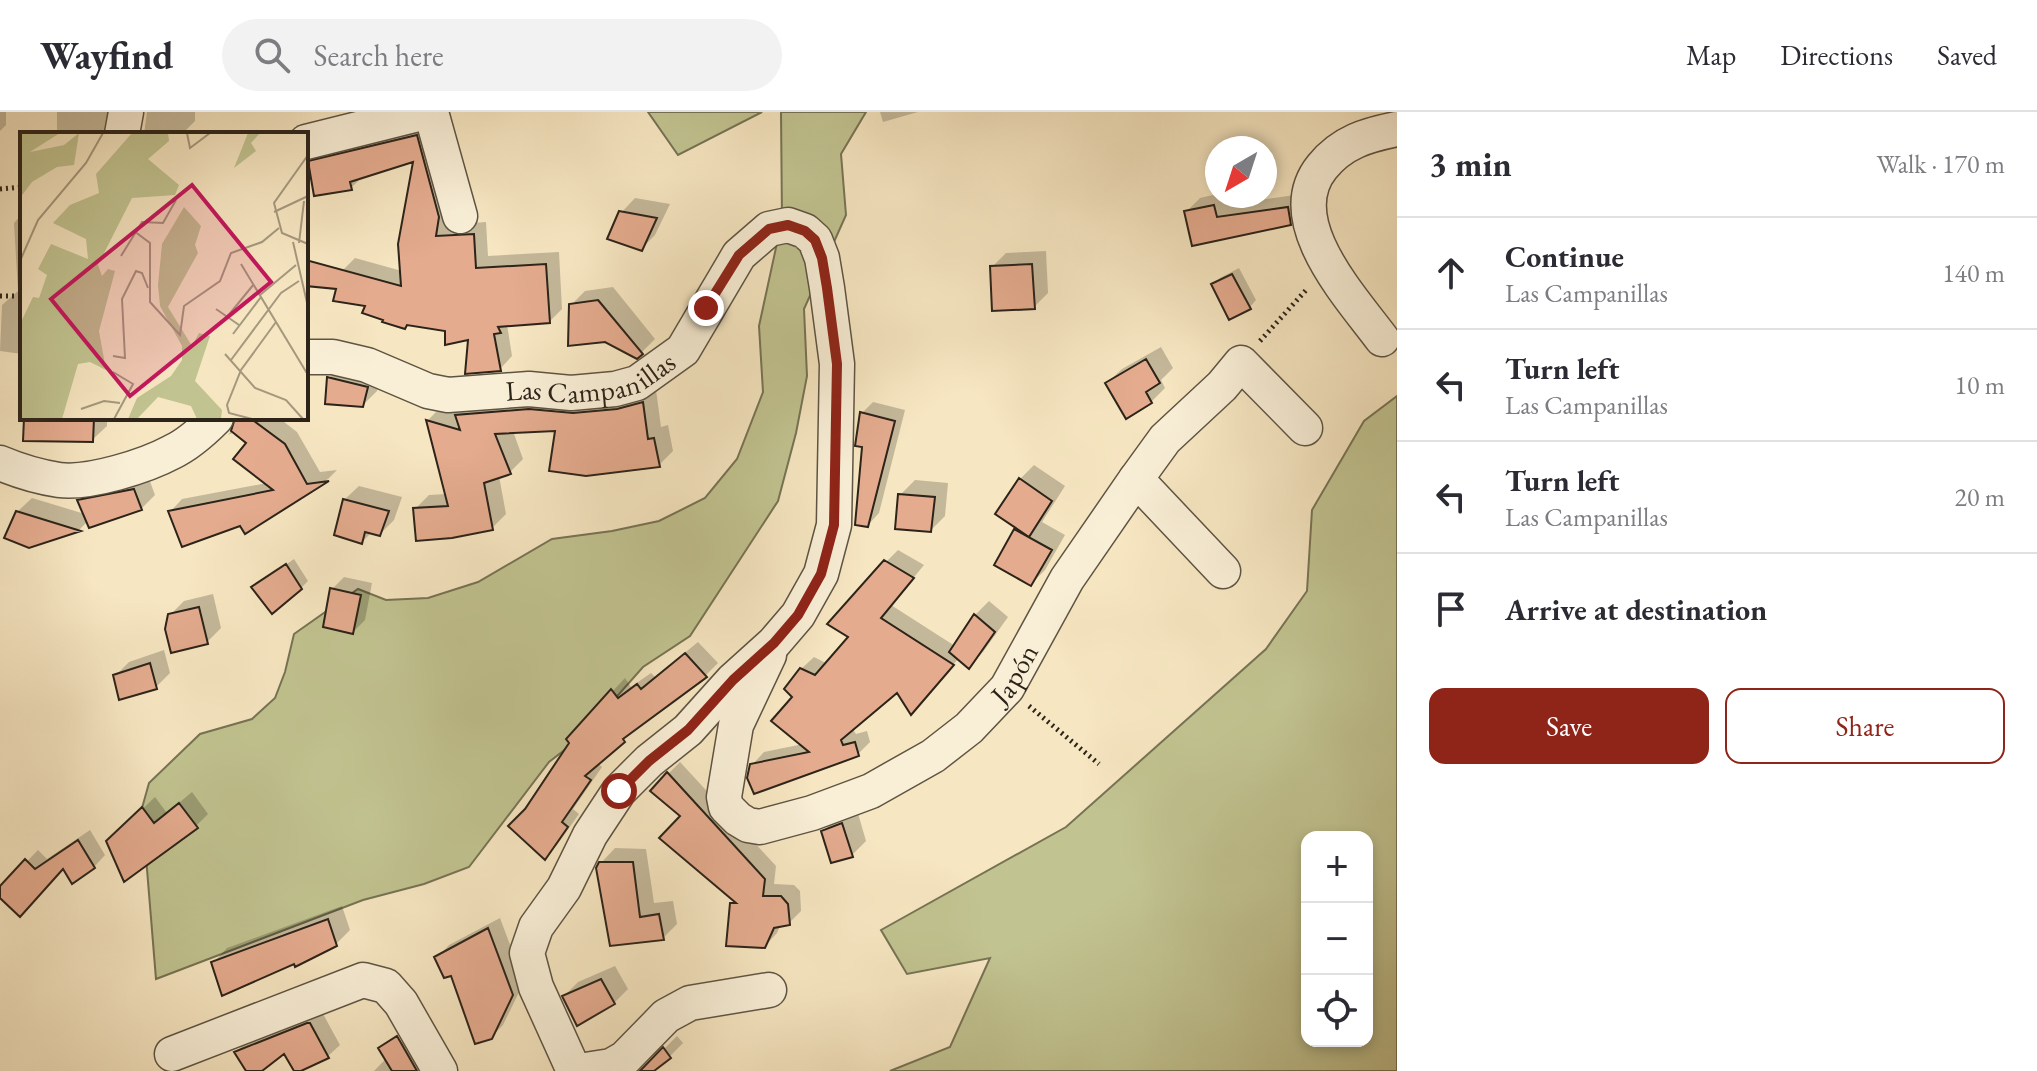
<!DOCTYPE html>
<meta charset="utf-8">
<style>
body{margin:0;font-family:"EB Garamond",serif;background:#f2f2f3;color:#2b2b33}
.controls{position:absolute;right:24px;bottom:24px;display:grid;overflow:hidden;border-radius:16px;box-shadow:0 4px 12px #0003}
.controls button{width:72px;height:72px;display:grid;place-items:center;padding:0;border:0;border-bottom:2px solid #e1e1e2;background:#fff;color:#2b2b33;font:40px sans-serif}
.compass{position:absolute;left:1205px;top:24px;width:72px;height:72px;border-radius:50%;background:#fff;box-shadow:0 4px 12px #0003;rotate:219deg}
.stop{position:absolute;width:24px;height:24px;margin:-18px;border:6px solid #8f2418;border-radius:50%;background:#fff}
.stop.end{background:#8f2418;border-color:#fff;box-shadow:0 2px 8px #0008}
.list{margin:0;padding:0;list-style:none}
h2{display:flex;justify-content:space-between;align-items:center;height:104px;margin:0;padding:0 32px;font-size:34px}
h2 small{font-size:26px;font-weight:400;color:#7c7c81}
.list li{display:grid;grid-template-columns:52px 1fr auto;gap:24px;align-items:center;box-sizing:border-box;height:112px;padding:0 32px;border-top:2px solid #e1e1e2}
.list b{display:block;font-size:30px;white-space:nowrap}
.list p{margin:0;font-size:26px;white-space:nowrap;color:#7c7c81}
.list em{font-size:26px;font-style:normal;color:#7c7c81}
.actions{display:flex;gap:16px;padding:24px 32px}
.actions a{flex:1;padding:18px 0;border:2px solid #8f2418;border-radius:16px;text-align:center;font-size:28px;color:#8f2418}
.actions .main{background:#8f2418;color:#fff}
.icon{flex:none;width:44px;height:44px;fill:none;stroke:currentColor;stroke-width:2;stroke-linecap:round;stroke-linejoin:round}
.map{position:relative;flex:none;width:1397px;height:959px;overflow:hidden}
header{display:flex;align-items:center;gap:48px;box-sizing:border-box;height:112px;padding:0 40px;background:#fff;border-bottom:2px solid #e1e1e2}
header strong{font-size:38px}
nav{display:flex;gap:44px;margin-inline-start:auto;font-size:28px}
.search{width:560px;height:72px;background:#f2f2f3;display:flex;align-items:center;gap:20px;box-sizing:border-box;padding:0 28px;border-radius:44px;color:#7c7c81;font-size:30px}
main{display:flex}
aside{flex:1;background:#fff}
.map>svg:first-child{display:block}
</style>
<header>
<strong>Wayfind</strong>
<div class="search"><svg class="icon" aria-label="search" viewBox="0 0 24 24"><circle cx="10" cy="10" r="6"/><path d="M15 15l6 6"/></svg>Search here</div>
<nav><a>Map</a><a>Directions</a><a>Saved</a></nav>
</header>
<main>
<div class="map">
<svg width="1397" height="959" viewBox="0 0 1397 959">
<rect width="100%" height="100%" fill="#f6e6c1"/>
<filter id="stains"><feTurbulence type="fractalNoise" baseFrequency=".0025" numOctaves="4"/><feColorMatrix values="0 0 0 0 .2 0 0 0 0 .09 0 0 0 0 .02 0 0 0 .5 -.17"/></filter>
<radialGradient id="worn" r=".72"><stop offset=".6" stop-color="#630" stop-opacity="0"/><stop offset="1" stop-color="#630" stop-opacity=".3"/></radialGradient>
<path fill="#c1c390" stroke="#767354" stroke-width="2" fill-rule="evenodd" d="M 648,0 L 762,0 L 678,43 Z
M 781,0 L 866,0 L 841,42 L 846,103 L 804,197 L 807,264 L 796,321 L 778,389 L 690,524 L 643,555 L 580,626 L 549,650 L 469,755 L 424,772 L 363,788 L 156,867 L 142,696 L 149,671 L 200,622 L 252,607 L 275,586 L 285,560 L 294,522 L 358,477 L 386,488 L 428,486 L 478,470 L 552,427 L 612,419 L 659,409 L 705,386 L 737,347 L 763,280 L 759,214 L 782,108 Z
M 1397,284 L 1397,959 L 890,959 L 950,935 L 990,846 L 907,862 L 881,818 L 1066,715 L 1266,537 L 1307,479 L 1312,398 L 1364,309 ZM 1367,725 L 1367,929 L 1307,929 L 1307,725 Z"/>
<path fill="#0003" d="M 0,0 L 6,0 L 6,13 L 0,19 Z
M 57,0 L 117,0 L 109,22 L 31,22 L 35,19 L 57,19 Z
M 147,0 L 195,0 L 195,9 L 182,22 L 144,22 Z
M 880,0 L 918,0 L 883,10 Z
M 429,11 L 448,113 L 486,110 L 488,144 L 559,140 L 562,197 L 550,209 L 507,212 L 512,244 L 500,257 L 471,225 L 368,192 L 342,159 L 355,146 L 402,159 L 415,47 L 364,63 L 351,76 L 310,50 L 323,37 Z
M 22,31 L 22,58 L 20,58 L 20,33 Z
M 1217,82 L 1229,84 L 1231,92 L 1302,82 L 1305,97 L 1290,111 L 1193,132 L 1186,100 L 1200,86 Z
M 635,86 L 670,92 L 655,123 L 641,137 L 621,101 Z
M 22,102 L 22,242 L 0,239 L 2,193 L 18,179 L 14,111 Z
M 1046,139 L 1048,181 L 1034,195 L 992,155 L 1006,141 Z
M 1239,156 L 1256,188 L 1250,195 L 1213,173 L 1220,166 Z
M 613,175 L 655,227 L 641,241 L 605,228 L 571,193 L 585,179 Z
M 1161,235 L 1173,256 L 1161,268 L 1165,276 L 1151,290 L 1107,271 L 1122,257 Z
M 343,252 L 381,261 L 377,279 L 363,293 L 329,266 Z
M 656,278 L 661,315 L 668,313 L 673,339 L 659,353 L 557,317 L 513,319 L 523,347 L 510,360 L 499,364 L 506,402 L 492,416 L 415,397 L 429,383 L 447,382 L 428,308 L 441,295 L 459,301 L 471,290 Z
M 873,290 L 905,298 L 879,401 L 868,413 L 862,301 Z
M 26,306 L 107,306 L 107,314 L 92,328 Z
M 237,306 L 279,306 L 297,320 L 320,360 L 337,358 L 328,367 L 246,420 L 241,411 L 170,400 L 182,387 L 267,371 L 249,331 L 235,320 L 228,323 L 237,311 Z
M 1034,353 L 1065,374 L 1042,410 L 1065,423 L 1045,458 L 1031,472 L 997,452 L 1019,416 L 1020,367 Z
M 148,364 L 155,383 L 141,397 L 88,409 L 80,417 L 29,434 L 17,400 L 32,386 L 85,402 L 79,389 L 93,375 Z
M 915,368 L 948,371 L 945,404 L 931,418 L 900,383 Z
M 359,374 L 402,385 L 394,408 L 380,422 L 372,420 L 362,430 L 344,388 Z
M 898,438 L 924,453 L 891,493 L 955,534 L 975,503 L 989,489 L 1008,505 L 983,540 L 969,554 L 959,546 L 923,588 L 897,578 L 852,616 L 856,622 L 867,619 L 870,630 L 858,642 L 752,653 L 764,640 L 803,632 L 794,584 L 801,557 L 814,545 L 828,552 L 851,525 L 886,450 Z
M 294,447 L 308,469 L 301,476 L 253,476 Z
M 344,465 L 372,471 L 365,508 L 353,520 L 332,477 Z
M 213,482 L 221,516 L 207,530 L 170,503 L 184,489 Z
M 698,530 L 718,551 L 706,563 L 636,615 L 597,651 L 602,655 L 573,697 L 579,702 L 557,733 L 545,746 L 527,698 L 572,631 L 568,627 L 625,566 L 631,575 L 651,561 L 655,565 Z
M 164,538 L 170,561 L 156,575 L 115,564 L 129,550 Z
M 680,650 L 776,754 L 774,772 L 794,773 L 800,779 L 801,799 L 789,811 L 781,812 L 777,821 L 765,834 L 732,792 L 736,788 L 683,703 L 668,662 Z
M 192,680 L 208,702 L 196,714 L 108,730 L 155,685 L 167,701 Z
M 857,698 L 866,729 L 852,743 L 823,720 L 837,705 Z
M 90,718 L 105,743 L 94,755 L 64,754 L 0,783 L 0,777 L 38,738 L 47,747 Z
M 615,736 L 646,737 L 654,791 L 673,789 L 677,812 L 663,826 L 612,832 L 601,751 Z
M 342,794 L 350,818 L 336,832 L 295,849 L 213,851 L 227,836 Z
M 500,806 L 524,870 L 503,913 L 491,925 L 452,862 L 437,846 L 449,833 Z
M 615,854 L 628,877 L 614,891 L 564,884 L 578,870 Z
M 322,900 L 340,933 L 328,944 L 285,940 L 258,959 L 248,959 L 236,940 L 248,928 Z
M 415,917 L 422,959 L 374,959 Z
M 677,924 L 683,931 L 670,944 L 651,959 L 636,959 L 651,950 Z"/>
<path fill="#e4ab8e" stroke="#2c2319" stroke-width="2" d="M 417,23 L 439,105 L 436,124 L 474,122 L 476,156 L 546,152 L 550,211 L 498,215 L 501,221 L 494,222 L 501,259 L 465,262 L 468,228 L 445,233 L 445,219 L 407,213 L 405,217 L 382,210 L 383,208 L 362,201 L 365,194 L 333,189 L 336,177 L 306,174 L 306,148 L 401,174 L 398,132 L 413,50 L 350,70 L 352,78 L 314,84 L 308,49 Z
M 1214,93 L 1217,105 L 1288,95 L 1291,113 L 1192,134 L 1184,99 Z
M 619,99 L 657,106 L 642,139 L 607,127 Z
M 1032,152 L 1035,197 L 992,199 L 990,154 Z
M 1232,162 L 1251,197 L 1229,208 L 1211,172 Z
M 598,188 L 643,242 L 637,247 L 605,230 L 568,234 L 569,192 Z
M 1146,247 L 1160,271 L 1146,280 L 1152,291 L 1126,307 L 1105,271 Z
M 327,265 L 368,275 L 363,295 L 325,292 Z
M 643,290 L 648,327 L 654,326 L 660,355 L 586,364 L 549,359 L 555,319 L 495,322 L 511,362 L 484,371 L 493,418 L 452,426 L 416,429 L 413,396 L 448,394 L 426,308 L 460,318 L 455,303 L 529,297 L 573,301 L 617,297 Z
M 860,300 L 895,309 L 868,415 L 855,413 L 862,335 L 855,334 Z
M 24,306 L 94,306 L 93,330 L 23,329 Z
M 235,306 L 250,306 L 285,332 L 307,372 L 329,369 L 245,422 L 240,414 L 182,435 L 168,399 L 273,378 L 233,347 L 246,331 L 231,319 Z
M 1019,366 L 1052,389 L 1029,425 L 995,402 Z
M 134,377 L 142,398 L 89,416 L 77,388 Z
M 898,382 L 935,385 L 931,420 L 895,417 Z
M 343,387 L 389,399 L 380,424 L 365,420 L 362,432 L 334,423 Z
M 16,399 L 81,419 L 29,436 L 4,426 Z
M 1014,417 L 1052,438 L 1031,474 L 994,453 Z
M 884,448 L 914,466 L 881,506 L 954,553 L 911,603 L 897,581 L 841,628 L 843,633 L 855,630 L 859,644 L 754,682 L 747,666 L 750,652 L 809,640 L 771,609 L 792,585 L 784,577 L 800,556 L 815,563 L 848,525 L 827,512 Z
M 286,452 L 302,477 L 272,502 L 251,475 Z
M 330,476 L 361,483 L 353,522 L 323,515 Z
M 199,495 L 208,532 L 171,541 L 165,517 L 168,502 Z
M 974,502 L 995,520 L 969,557 L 949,540 Z
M 685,541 L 707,565 L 623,627 L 625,630 L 585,664 L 591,668 L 562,710 L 568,715 L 545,748 L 508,714 L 525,697 L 569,631 L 566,627 L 611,577 L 618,586 L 637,572 L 641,577 Z
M 150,551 L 157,577 L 119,588 L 113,563 Z
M 667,660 L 765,767 L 763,784 L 781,784 L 788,792 L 790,813 L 774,816 L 765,836 L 726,834 L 730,791 L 736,791 L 659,726 L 680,704 L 650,679 Z
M 179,691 L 198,716 L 124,770 L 106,729 L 142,695 L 154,711 Z
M 842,711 L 853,745 L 831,751 L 821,719 Z
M 78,728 L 95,756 L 72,772 L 63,757 L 20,805 L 0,786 L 0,774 L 25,747 L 35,757 Z
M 599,750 L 633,750 L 640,805 L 659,802 L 664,828 L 610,834 L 596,756 Z
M 328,807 L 337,834 L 295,855 L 294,852 L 222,884 L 211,850 Z
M 488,816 L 513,883 L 492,927 L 475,932 L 451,864 L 444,866 L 434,845 Z
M 601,867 L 615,892 L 577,914 L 562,884 Z
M 307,911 L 310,911 L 329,946 L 301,959 L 294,959 L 284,942 L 262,959 L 246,959 L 234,940 Z
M 397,924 L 417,959 L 392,959 L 378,936 Z
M 663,935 L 671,946 L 654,959 L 640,959 Z"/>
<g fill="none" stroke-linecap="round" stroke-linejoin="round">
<defs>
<g id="minor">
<path d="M 431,0 L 460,104"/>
<path d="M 122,22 L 126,0"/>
<path d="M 306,30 L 426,0"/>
<path d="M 1382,227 C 1350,184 1279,108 1322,55 C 1342,30 1367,23 1397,17"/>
<path id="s1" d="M 306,245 L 333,245 L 367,253 L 428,279 L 448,283 L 529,277 L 571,281 L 615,277 L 637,271 L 683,238 L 739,143 L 769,117 L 788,113 L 805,119 L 815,128 L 822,146 L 827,176 L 837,252 L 834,413 L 821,462 L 798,503 L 774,531 L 733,568 L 688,618 L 649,649 L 619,679 L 590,723 L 564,776 L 536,815 L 527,841 L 536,875 L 574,959"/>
<path d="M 0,351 C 19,359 39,365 59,368 C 89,372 146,354 172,340 C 189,332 203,319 216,306"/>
<path d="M 1136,367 L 1223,459"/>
<path id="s2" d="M 769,543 L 736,613 L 724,685 L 726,695 L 738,707 L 748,713 L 760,715 L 812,701 L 871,679 L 933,644 L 969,616 L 1007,576 L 1067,467 L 1136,367 L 1165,327 L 1222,274 L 1241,251 L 1305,316"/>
<path d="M 172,942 L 363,868 L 386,874 L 401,891 L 440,959"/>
<path d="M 579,959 L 611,954 L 625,946 L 666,904 L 690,891 L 769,878"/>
</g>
</defs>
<use href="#minor" stroke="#5e5443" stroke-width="37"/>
<path stroke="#2c2319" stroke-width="5" stroke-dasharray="2 4" stroke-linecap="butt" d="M 0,77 L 22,75
M 0,184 L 22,184
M 1260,229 L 1307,177
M 1029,594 L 1099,652"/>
<use href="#minor" stroke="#f9efd7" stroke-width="34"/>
</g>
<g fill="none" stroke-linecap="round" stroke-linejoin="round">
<path stroke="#8f2418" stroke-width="10" d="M 619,679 L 649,649 L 688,618 L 733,568 L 774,531 L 798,503 L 821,462 L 834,413 L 837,252 L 827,176 L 822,146 L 815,128 L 805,119 L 788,113 L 769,117 L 739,143 L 706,196"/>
</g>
<g text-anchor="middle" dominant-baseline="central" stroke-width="6" stroke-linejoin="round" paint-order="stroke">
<g font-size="28" fill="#2c2319" stroke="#f9efd7">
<text stroke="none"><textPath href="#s1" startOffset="294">Las Campanillas</textPath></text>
<text stroke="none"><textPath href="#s2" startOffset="506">Japón</textPath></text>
</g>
</g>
<g transform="translate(20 20)">
<rect width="288" height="288" fill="#f6e6c1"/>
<path d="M 0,1 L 40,1 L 10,20 L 44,13 L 59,1 L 54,33 L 37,35 L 12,50 L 0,66 ZM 112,1 L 148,1 L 149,9 L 128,27 L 159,53 L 155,63 L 112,66 L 78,133 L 82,144 L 88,137 L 95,139 L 79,199 L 86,238 L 70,230 L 58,232 L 42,287 L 0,287 L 0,192 L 13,165 L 19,166 L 27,143 L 18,137 L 31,112 L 68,127 L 66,107 L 33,91 L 50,73 L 79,61 L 76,42 ZM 228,1 L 240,1 L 231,11 L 236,19 L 214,36 ZM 164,75 L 181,94 L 175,113 L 178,121 L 148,175 L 172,214 L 179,201 L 190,204 L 175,249 L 202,278 L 201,287 L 177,287 L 171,274 L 138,265 L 117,287 L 108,287 L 117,266 L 151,244 L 162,228 L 162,214 L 140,174 L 138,153 L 142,112 Z" fill="#c1c390"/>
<path fill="none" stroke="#a5987e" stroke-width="2" d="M 167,1 L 170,16 L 190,1M 288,23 L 254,71 L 262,101 L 288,112M 254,80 L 288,64M 114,99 L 130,111 L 130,170 L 160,203 L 164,174 L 200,149 L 211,121 L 242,110 L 259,96M 273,110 L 288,175M 279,111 L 284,69M 101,124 L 122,90 L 143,91 L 156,68M 0,129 L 18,88 L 66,31 L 83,1M 221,132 L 288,243M 240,163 L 276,133M 196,177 L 219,193M 207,185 L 234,152M 213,202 L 241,165M 205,222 L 235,256 L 266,268 L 283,287M 93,224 L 105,226 L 102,167 L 116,139 L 122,141 L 128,156M 211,228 L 261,161 L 279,149M 93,240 L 113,252 L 94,287M 61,277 L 84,269 L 100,271M 232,287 L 209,281 L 207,273 L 221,238 L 256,190"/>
<path fill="#c2185b" fill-opacity="0.15" stroke="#c2185b" stroke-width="4" d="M 172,53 L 251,150 L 110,264 L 31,167 Z"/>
<rect width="288" height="288" fill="none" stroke="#2c2319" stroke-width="4"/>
</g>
<rect width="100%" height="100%" filter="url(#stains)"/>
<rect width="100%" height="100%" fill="url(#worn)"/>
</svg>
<div class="controls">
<button>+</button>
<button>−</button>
<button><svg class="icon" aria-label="locate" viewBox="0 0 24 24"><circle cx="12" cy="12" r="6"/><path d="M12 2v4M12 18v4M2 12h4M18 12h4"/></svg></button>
</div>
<svg class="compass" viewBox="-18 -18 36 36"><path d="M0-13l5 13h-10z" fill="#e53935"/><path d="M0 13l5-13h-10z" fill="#7c7c81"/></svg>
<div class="stop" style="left:619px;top:679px"></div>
<div class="stop end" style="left:706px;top:196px"></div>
</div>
<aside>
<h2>3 min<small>Walk · 170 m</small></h2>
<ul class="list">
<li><svg class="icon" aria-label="ahead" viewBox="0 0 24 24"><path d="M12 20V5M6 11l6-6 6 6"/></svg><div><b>Continue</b><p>Las Campanillas</p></div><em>140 m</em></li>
<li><svg class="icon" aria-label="left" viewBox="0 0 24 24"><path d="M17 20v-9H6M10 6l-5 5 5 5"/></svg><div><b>Turn left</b><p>Las Campanillas</p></div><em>10 m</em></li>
<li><svg class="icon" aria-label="left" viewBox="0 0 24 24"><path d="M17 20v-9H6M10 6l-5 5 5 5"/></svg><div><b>Turn left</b><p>Las Campanillas</p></div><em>20 m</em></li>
<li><svg class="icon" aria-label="arrive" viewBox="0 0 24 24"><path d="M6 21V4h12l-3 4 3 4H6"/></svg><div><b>Arrive at destination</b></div></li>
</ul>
<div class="actions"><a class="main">Save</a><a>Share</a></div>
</aside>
</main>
